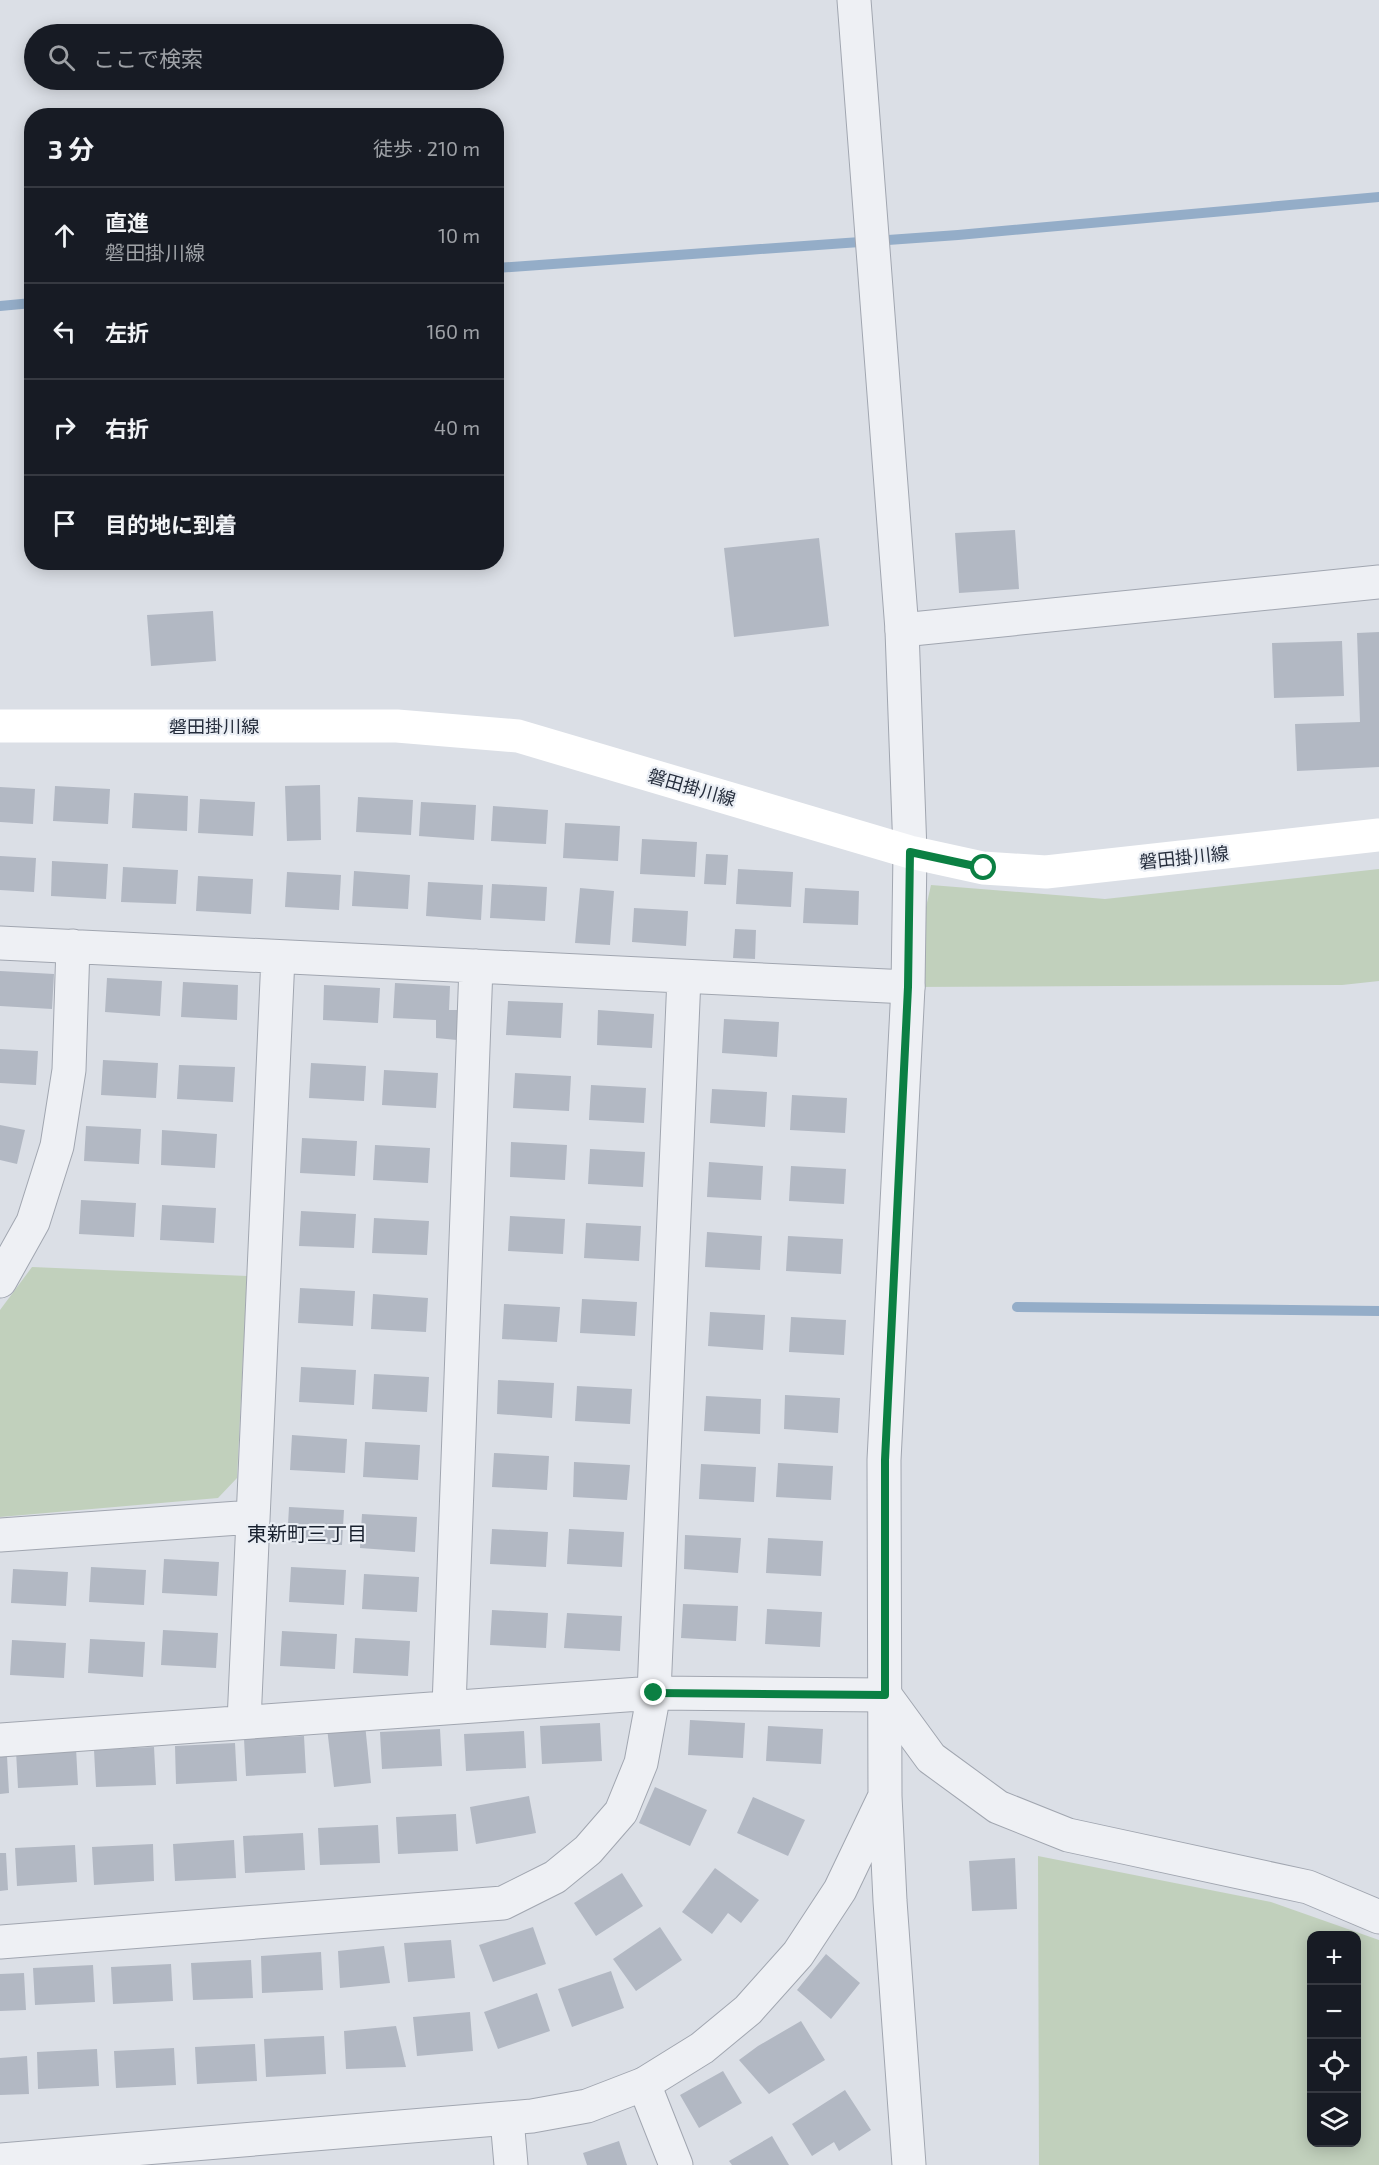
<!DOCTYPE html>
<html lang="ja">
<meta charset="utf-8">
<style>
body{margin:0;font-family:"Exo 2","Noto Sans JP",sans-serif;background:#20242c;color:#f1f3f6}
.controls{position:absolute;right:18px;bottom:18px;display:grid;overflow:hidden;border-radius:12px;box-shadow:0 3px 15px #0003}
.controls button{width:54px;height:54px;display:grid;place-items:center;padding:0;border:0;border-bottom:2px solid #363941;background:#171b24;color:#f1f3f6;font:30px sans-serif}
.stop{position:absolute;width:18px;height:18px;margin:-14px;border:4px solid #0b8043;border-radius:50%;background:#fff}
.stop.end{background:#0b8043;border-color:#fff;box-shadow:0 2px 6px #0008}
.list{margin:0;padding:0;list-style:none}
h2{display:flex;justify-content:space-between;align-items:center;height:78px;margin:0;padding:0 24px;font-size:26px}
h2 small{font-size:20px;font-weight:400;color:#9ea1a6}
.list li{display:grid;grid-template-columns:39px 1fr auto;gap:18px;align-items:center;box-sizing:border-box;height:96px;padding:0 24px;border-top:2px solid #363941}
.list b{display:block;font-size:22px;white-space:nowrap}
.list p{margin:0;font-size:20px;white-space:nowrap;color:#9ea1a6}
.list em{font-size:20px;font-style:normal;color:#9ea1a6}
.icon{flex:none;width:33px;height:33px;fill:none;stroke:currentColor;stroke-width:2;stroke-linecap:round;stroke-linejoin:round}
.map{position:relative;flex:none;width:1379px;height:2165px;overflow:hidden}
.search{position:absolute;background:#171b24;box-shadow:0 3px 15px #0003;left:24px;top:24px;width:480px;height:66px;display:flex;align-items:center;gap:15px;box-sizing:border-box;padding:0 21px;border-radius:33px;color:#9ea1a6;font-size:22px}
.panel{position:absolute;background:#171b24;box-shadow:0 3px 15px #0003;left:24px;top:108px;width:480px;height:462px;border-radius:24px}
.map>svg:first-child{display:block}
</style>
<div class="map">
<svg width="1379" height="2165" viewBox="0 0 1379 2165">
<rect width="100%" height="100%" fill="#dbdfe6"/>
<path fill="#c1d0bc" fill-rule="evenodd" d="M 1379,869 L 1379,981 L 1342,985 L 908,987 L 931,885 L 1105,899 Z
M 32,1267 L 247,1276 L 237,1478 L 218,1498 L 0,1517 L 0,1310 Z
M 1038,1856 L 1271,1902 L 1379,1940 L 1379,2165 L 1039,2165 ZM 1312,1936 L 1356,1936 L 1356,2142 L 1312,2142 Z"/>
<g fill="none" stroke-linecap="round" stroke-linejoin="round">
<path stroke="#94adc8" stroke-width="10" d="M 496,268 L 958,235 L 1379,197
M 0,306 L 32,303
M 1017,1307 L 1379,1311"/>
</g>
<path fill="#b2b8c3" d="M 1015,530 L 1019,589 L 959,593 L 955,533 Z
M 819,538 L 829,626 L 734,637 L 724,548 Z
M 213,611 L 216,661 L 151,666 L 147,615 Z
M 1379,632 L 1379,767 L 1297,771 L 1295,724 L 1360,722 L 1357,633 Z
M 1342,641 L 1344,696 L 1274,698 L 1272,643 Z
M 320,785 L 321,840 L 287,841 L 285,786 Z
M 55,786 L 110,789 L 108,824 L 53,821 Z
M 0,787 L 35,789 L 33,824 L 0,822 Z
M 134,793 L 188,796 L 187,831 L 132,828 Z
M 358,797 L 413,800 L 411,835 L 356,832 Z
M 200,799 L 255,802 L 253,836 L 198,833 Z
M 421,802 L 476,805 L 474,840 L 419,836 Z
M 493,806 L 548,810 L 546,844 L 491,841 Z
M 565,823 L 620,826 L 618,861 L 563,858 Z
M 642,839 L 697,842 L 695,877 L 640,874 Z
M 706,854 L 728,855 L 726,885 L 704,884 Z
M 0,856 L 36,858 L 34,892 L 0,890 Z
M 52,861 L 108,864 L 106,899 L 51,896 Z
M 123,867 L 178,870 L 176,904 L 121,902 Z
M 738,869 L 793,872 L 791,907 L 736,904 Z
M 354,871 L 410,875 L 408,909 L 352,906 Z
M 287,872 L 341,875 L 339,910 L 285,907 Z
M 198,876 L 253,879 L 251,914 L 196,911 Z
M 428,882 L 483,885 L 481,920 L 426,916 Z
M 492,884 L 547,887 L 545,921 L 490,918 Z
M 580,888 L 614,891 L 610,945 L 575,943 Z
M 805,888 L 859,891 L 858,925 L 803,923 Z
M 634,908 L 688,911 L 686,946 L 632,942 Z
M 735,929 L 756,930 L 755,959 L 733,958 Z
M 0,971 L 54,974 L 52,1009 L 0,1006 Z
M 107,978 L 162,981 L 160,1016 L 105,1012 Z
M 183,982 L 238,985 L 237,1020 L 181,1017 Z
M 395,983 L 450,986 L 449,1010 L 459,1010 L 457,1040 L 436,1038 L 436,1020 L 393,1018 Z
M 324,985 L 380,988 L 378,1023 L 323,1020 Z
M 508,1001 L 563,1003 L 561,1038 L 506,1035 Z
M 598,1010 L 654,1014 L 652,1048 L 597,1045 Z
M 724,1019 L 779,1022 L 777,1057 L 722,1053 Z
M 0,1049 L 38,1051 L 36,1085 L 0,1083 Z
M 103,1060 L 158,1063 L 156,1098 L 101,1095 Z
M 311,1063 L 366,1066 L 364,1101 L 309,1098 Z
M 179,1065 L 235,1067 L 233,1102 L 177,1099 Z
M 384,1070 L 438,1073 L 436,1108 L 382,1105 Z
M 515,1073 L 571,1076 L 569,1111 L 513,1108 Z
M 591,1085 L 646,1088 L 644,1123 L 589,1120 Z
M 712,1089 L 767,1092 L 765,1127 L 710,1123 Z
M 792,1095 L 847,1098 L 845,1133 L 790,1130 Z
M 0,1125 L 25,1130 L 17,1164 L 0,1160 Z
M 86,1126 L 141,1129 L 139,1164 L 84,1161 Z
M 162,1130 L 217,1134 L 215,1168 L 161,1165 Z
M 302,1138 L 357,1141 L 355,1176 L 300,1173 Z
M 511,1142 L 567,1145 L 565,1180 L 510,1177 Z
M 375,1145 L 430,1148 L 428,1183 L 373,1180 Z
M 590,1149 L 645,1152 L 643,1187 L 588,1184 Z
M 709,1162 L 763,1166 L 761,1200 L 707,1197 Z
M 791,1166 L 846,1169 L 844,1204 L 789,1201 Z
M 81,1200 L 136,1203 L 134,1237 L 79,1234 Z
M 162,1205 L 216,1208 L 214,1243 L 160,1240 Z
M 301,1211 L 356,1214 L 354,1248 L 299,1246 Z
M 510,1216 L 565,1219 L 563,1254 L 508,1251 Z
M 374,1218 L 429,1221 L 427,1255 L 372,1253 Z
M 586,1223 L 641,1226 L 639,1261 L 584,1258 Z
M 707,1232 L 762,1236 L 760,1270 L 705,1267 Z
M 788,1236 L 843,1239 L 841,1274 L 786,1271 Z
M 300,1288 L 355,1291 L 353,1326 L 298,1323 Z
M 373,1294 L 428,1298 L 426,1332 L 371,1329 Z
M 582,1299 L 637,1302 L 635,1336 L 580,1333 Z
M 504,1304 L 560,1307 L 557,1342 L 502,1339 Z
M 710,1312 L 765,1315 L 763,1350 L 708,1346 Z
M 791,1317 L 846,1320 L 844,1355 L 789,1352 Z
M 301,1367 L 356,1370 L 354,1405 L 299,1402 Z
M 374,1374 L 429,1377 L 427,1412 L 372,1409 Z
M 498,1380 L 554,1383 L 552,1418 L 497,1414 Z
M 577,1386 L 632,1389 L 630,1424 L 575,1421 Z
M 785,1395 L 840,1398 L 838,1433 L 784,1429 Z
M 706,1396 L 761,1399 L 760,1434 L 704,1431 Z
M 292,1435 L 347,1439 L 345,1473 L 290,1470 Z
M 365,1442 L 420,1445 L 418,1480 L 363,1477 Z
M 494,1453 L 549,1456 L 547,1490 L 492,1487 Z
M 574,1462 L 630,1465 L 627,1500 L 573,1497 Z
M 778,1463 L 833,1466 L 831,1500 L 776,1497 Z
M 701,1464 L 756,1467 L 754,1502 L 699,1499 Z
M 289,1507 L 344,1510 L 342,1545 L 287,1542 Z
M 362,1514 L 417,1517 L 415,1552 L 360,1548 Z
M 492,1529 L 548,1532 L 546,1567 L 490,1564 Z
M 569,1529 L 624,1532 L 622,1567 L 567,1564 Z
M 685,1535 L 741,1538 L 738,1573 L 684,1569 Z
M 768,1538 L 823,1541 L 821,1576 L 766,1573 Z
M 164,1559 L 219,1562 L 217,1596 L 162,1593 Z
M 91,1567 L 146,1570 L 144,1605 L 89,1602 Z
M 291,1567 L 346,1570 L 344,1605 L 289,1602 Z
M 13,1569 L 68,1572 L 66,1606 L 11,1603 Z
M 364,1574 L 419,1577 L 417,1612 L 362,1609 Z
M 683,1604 L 738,1606 L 736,1641 L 681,1638 Z
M 767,1609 L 822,1612 L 820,1647 L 765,1644 Z
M 492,1610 L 548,1613 L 546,1648 L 490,1645 Z
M 567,1613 L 622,1616 L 620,1651 L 564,1648 Z
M 163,1630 L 218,1633 L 216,1668 L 161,1665 Z
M 282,1631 L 337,1634 L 335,1669 L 280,1666 Z
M 355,1638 L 410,1641 L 408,1676 L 353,1673 Z
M 90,1639 L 145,1642 L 143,1677 L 88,1673 Z
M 12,1640 L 66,1643 L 64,1678 L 10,1675 Z
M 690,1720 L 745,1723 L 743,1758 L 688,1755 Z
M 600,1723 L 602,1761 L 542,1764 L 540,1726 Z
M 365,1724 L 371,1783 L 334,1787 L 327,1728 Z
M 768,1726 L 823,1729 L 821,1764 L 766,1761 Z
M 440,1729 L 442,1766 L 382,1769 L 380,1732 Z
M 524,1731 L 526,1768 L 466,1771 L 464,1734 Z
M 304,1736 L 306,1773 L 246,1776 L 244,1739 Z
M 235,1743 L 237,1781 L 176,1784 L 175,1746 Z
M 154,1747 L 156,1785 L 96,1787 L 94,1750 Z
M 76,1748 L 78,1785 L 18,1788 L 16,1751 Z
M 0,1756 L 7,1756 L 9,1793 L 0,1794 Z
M 655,1787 L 707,1810 L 690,1846 L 639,1823 Z
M 529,1796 L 536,1833 L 476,1844 L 470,1807 Z
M 753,1797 L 805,1820 L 788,1856 L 737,1833 Z
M 456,1814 L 458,1851 L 398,1854 L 396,1817 Z
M 378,1825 L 380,1863 L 320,1865 L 318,1828 Z
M 303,1833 L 305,1870 L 245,1873 L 243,1836 Z
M 234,1840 L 236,1878 L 175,1881 L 173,1844 Z
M 153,1844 L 154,1881 L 94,1885 L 92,1847 Z
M 75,1845 L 77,1882 L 17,1886 L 15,1848 Z
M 0,1853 L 6,1853 L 8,1890 L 0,1891 Z
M 1015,1858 L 1017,1909 L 972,1911 L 969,1861 Z
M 715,1868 L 759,1900 L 741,1923 L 728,1913 L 712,1934 L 682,1912 Z
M 622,1873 L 643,1906 L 596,1936 L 574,1903 Z
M 533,1927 L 546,1964 L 493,1982 L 479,1945 Z
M 660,1927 L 682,1960 L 636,1991 L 613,1959 Z
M 451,1940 L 455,1978 L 408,1982 L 404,1943 Z
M 384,1946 L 390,1983 L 340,1988 L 338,1951 Z
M 321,1952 L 323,1990 L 262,1993 L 261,1956 Z
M 826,1954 L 860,1983 L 831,2019 L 797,1990 Z
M 251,1960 L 253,1998 L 193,2000 L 191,1963 Z
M 171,1964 L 173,2001 L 113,2004 L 111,1967 Z
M 93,1965 L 95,2002 L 35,2005 L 33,1968 Z
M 611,1971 L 624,2008 L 572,2027 L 558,1989 Z
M 24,1973 L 26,2010 L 0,2011 L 0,1974 Z
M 537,1993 L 550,2031 L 498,2049 L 484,2012 Z
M 470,2012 L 473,2051 L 417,2056 L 413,2017 Z
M 801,2021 L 825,2060 L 769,2094 L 739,2060 L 758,2046 Z
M 396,2026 L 406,2067 L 346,2069 L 344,2031 Z
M 324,2036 L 326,2074 L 266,2077 L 264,2039 Z
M 255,2044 L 257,2081 L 197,2084 L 195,2047 Z
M 174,2048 L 176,2085 L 116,2088 L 114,2051 Z
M 97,2049 L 99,2086 L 38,2089 L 37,2052 Z
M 27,2056 L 29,2094 L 0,2095 L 0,2058 Z
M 723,2071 L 742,2103 L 699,2128 L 680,2095 Z
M 845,2090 L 871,2130 L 839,2151 L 834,2142 L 812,2156 L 792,2124 Z
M 772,2136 L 789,2165 L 732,2165 L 729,2161 Z
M 619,2141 L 627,2165 L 587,2165 L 583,2153 Z"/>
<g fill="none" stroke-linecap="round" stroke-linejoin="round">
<defs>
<path id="minor" d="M 902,630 L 1379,582
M 0,943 L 908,987
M 0,1281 L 33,1222 L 57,1146 L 69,1070 L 73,946
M 0,1535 L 253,1517
M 449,1707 L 476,966
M 244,1722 L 278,957
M 0,1740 L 654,1693 L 885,1695 L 931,1758 L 998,1807 L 1068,1835 L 1308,1887 L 1379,1917
M 0,1942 L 503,1903 L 555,1877 L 588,1850 L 621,1812 L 641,1763 L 654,1693 L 684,977
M 644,2084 L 676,2165
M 507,2119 L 511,2165"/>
<path id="tertiary" d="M 854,0 L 902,630 L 910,852 L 908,987 L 884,1460 L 885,1796 L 890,1901 L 909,2165
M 0,2160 L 532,2116 L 587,2106 L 644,2084 L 702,2048 L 748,2010 L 798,1954 L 840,1890 L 883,1800"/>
</defs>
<use href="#minor" stroke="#a1a6b0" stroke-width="35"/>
<use href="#tertiary" stroke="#a1a6b0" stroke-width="35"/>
<use href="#minor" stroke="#eef0f4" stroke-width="33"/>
<use href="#tertiary" stroke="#eef0f4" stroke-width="33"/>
<path stroke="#fff" stroke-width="33" d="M 0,726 L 397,726 L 518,736 L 910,852 L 983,868 L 1046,872 L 1379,835"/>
</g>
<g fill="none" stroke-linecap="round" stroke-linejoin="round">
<path stroke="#0b8043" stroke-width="8" d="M 654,1693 L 885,1695 L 885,1460 L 908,987 L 910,852 L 984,868"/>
</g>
<g text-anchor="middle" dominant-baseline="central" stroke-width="4.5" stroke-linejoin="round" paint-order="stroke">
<g font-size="18" fill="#252d3c" stroke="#eaeef4">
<text x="214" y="726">磐田掛川線</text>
<text transform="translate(692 787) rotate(16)">磐田掛川線</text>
<text transform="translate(1184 857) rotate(-6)">磐田掛川線</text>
</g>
<g font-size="20" fill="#171f2d" stroke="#eaeef4">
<text x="307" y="1533">東新町三丁目</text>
</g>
</g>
</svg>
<div class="controls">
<button>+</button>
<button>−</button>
<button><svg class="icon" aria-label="locate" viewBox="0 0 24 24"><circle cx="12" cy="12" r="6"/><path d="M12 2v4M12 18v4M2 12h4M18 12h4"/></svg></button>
<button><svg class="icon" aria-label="layers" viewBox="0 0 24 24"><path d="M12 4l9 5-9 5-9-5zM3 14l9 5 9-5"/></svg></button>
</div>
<div class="stop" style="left:984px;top:868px"></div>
<div class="stop end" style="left:654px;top:1693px"></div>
<div class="search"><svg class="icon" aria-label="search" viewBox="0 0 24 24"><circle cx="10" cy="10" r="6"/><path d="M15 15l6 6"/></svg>ここで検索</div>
<section class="panel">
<h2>3 分<small>徒歩 · 210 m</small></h2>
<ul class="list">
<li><svg class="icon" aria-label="ahead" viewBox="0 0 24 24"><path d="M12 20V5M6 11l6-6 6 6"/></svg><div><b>直進</b><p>磐田掛川線</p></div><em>10 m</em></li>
<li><svg class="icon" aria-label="left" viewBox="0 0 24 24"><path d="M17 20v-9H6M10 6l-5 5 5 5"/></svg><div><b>左折</b></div><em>160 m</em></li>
<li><svg class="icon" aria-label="right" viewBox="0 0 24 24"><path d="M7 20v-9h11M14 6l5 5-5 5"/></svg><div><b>右折</b></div><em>40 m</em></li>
<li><svg class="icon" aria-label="arrive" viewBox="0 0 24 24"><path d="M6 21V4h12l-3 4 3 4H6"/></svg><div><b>目的地に到着</b></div></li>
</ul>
</section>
</div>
